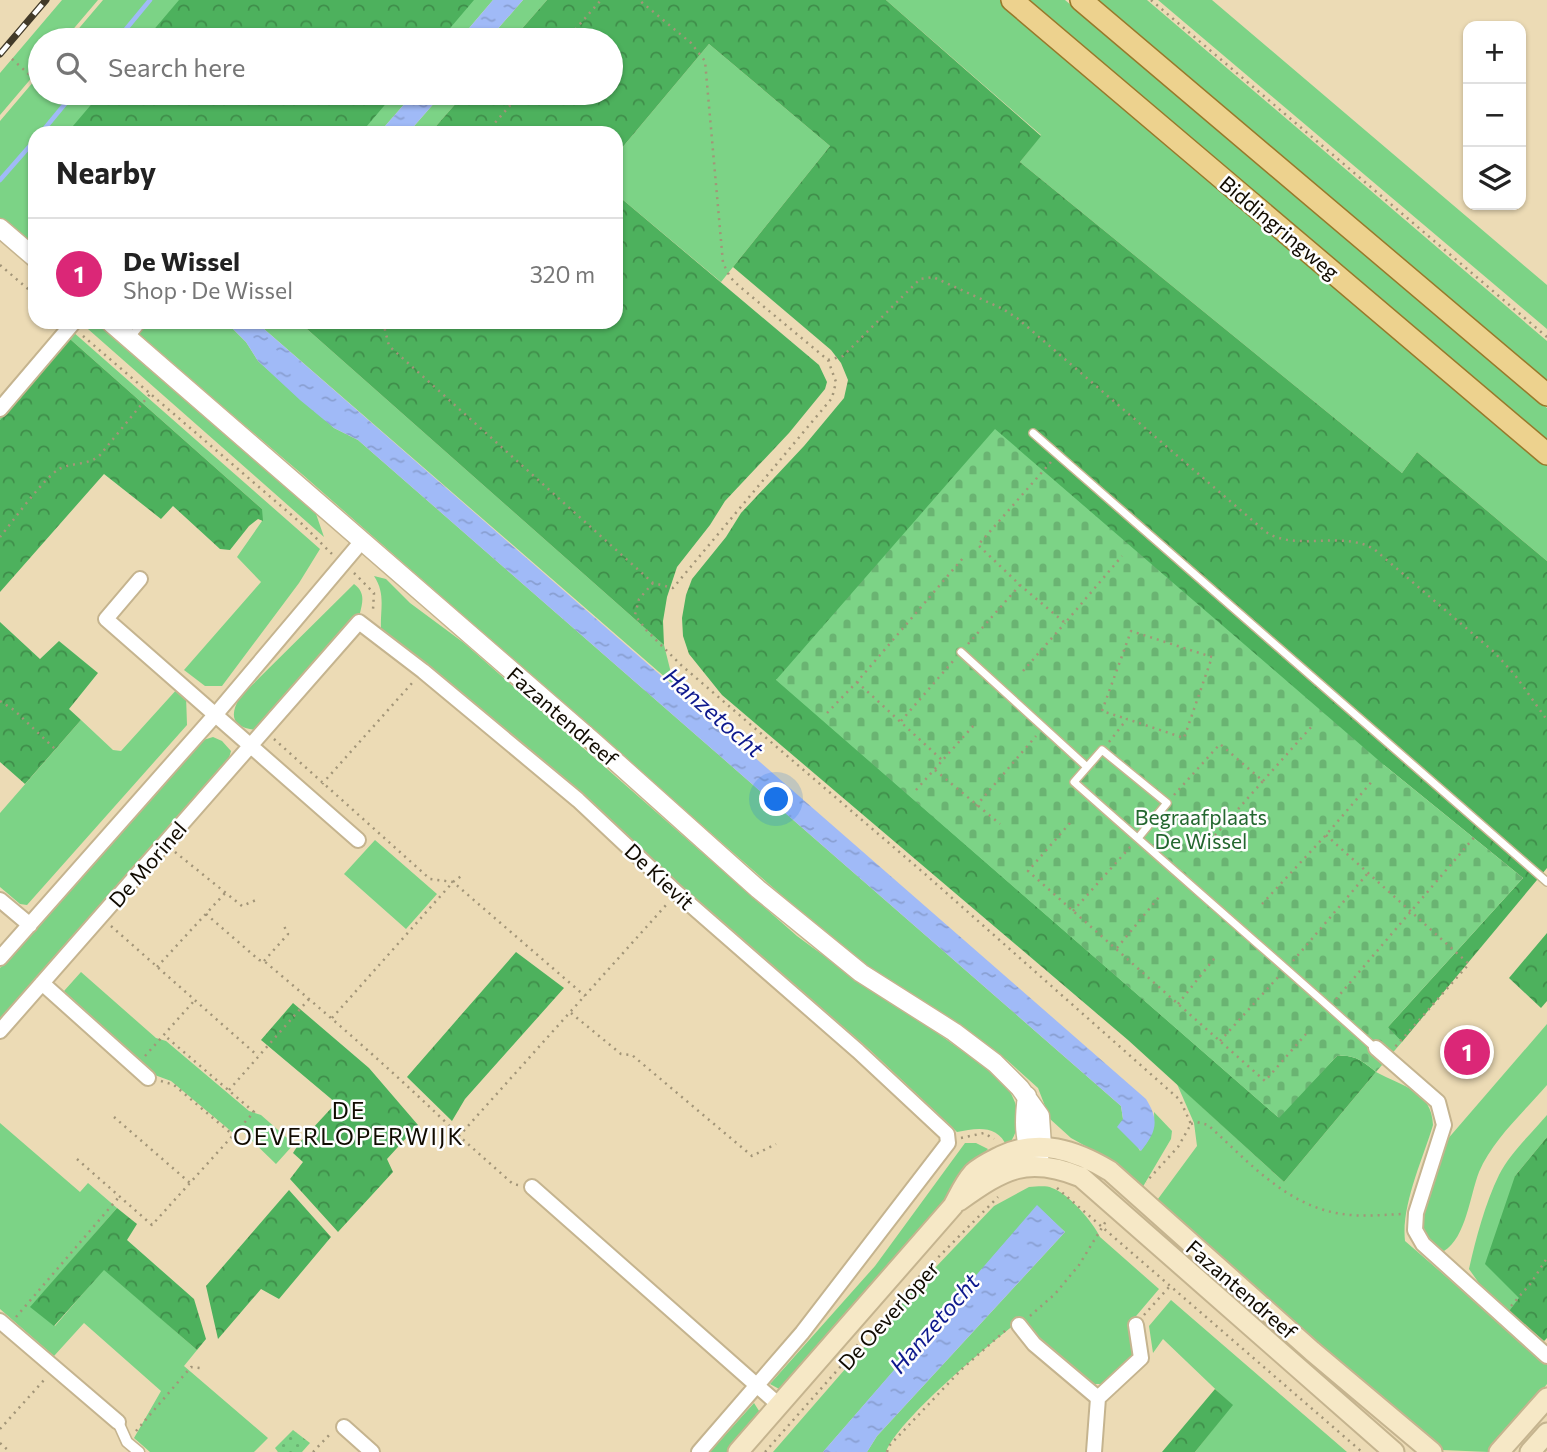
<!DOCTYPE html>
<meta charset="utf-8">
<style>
body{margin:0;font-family:Commissioner,sans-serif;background:#f2f2f2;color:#222}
.controls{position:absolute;right:21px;top:21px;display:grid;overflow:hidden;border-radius:14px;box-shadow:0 2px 5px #0004}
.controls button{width:63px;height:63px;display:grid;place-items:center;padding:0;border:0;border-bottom:2px solid #e0e0e0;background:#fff;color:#222;font:35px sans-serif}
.you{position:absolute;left:777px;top:800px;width:24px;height:24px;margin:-18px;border:5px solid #fff;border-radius:50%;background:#1a73e8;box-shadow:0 0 0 10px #1a73e833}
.badge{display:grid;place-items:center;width:46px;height:46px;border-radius:50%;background:#db2777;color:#fff;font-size:23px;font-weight:700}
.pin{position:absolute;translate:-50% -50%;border:4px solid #fff;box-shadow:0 2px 7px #0006}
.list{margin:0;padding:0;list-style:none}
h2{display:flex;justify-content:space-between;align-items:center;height:91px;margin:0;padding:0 28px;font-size:30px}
h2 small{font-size:23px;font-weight:400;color:#767676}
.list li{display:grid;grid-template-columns:46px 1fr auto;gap:21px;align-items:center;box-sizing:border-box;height:112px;padding:0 28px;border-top:2px solid #e0e0e0}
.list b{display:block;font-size:26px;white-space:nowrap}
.list p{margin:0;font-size:23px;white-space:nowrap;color:#767676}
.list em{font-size:23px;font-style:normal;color:#767676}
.icon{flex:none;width:38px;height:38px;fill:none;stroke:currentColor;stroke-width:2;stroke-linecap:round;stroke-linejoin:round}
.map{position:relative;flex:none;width:1547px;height:1452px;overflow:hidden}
.search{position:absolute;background:#fff;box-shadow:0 2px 5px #0004;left:28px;top:28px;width:595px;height:77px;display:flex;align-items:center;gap:18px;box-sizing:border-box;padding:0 24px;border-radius:38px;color:#767676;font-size:26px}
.panel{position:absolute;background:#fff;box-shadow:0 2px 5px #0004;left:28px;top:126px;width:595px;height:203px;border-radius:21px}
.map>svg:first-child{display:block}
</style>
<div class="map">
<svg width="1547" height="1452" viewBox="0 0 1547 1452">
<defs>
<pattern id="forest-crowns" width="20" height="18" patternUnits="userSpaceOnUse" patternTransform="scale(1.75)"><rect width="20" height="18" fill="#4db15d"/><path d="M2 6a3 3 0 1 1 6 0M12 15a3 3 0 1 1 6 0" fill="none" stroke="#3f8e4a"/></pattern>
<pattern id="cemetery-stones" width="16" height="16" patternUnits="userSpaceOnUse" patternTransform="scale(1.75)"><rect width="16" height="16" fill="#7cd386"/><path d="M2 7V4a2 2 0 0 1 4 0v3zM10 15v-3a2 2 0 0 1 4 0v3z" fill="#6ab472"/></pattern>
<pattern id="park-dots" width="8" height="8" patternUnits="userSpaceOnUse" patternTransform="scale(1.75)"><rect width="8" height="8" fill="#7cd386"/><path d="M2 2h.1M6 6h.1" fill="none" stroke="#6ab472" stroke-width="1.8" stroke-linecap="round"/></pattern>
<pattern id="water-ripples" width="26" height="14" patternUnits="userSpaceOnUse" patternTransform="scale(1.75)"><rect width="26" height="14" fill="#a0baf7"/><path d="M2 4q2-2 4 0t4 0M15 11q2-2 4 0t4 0" fill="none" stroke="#899fd2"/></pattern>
</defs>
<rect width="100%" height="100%" fill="#ecdbb5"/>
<path fill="#7cd386" d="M 62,0 L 98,0 L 64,40 L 40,40 L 40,68 L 0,115 L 0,73 Z
M 103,0 L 493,0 L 459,40 L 69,40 Z
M 523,0 L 547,0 L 512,40 L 488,40 Z
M 886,0 L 1002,0 L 1547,465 L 1547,561 L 1417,452 L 1402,473 L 1020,162 L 1041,135 Z
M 1026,0 L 1065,0 L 1547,408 L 1547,445 Z
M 1091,0 L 1147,0 L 1547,341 L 1547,386 Z
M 1158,0 L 1212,0 L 1547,285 L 1547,329 Z
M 709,44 L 830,146 L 721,282 L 616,194 L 616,155 Z
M 40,74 L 40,93 L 414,93 L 379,133 L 35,133 L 35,247 L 0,218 L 0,121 Z
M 443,93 L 465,93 L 430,133 L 408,133 Z
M 80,322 L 96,322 L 315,511 L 324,537 Z
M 123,322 L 226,322 L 246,342 L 258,361 L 334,428 L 358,440 L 1121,1106 L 1123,1119 L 1140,1151 C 1151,1139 1155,1128 1154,1112 L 1172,1131 L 1171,1139 L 1141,1190 L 1098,1153 L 1071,1138 L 1050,1119 L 1038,1088 L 1007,1060 L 859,960 L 786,899 L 303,475 Z
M 256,322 L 299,322 L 664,645 L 674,685 Z
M 64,324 L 320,549 L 299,583 L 222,686 L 205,686 L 184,670 L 261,582 L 237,557 L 262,521 L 262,509 L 70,339 L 0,420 L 0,399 Z
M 374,576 L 386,579 L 410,603 L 464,643 L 797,936 C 849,975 904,1009 957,1047 C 973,1058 996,1071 1007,1087 C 1021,1108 1022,1128 1007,1147 C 998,1124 976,1128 957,1132 L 870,1050 L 381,629 C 380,609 386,594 374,576 Z
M 354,584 C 365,592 363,601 360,613 L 255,730 C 232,727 229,716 240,697 Z
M 178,688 L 186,695 L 187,725 L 27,905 L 20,904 L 0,887 L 0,813 L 81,720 L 113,750 L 121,751 Z
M 213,737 L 222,741 L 231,751 L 227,765 L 0,1022 L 0,968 L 200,741 Z
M 375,840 L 437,894 L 406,929 L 344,874 Z
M 81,972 L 156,1038 L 166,1041 L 249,1111 L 261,1115 L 294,1144 L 276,1164 L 243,1132 L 232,1132 L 171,1081 L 152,1074 L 64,991 Z
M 1547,1024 L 1547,1085 C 1524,1112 1493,1139 1479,1172 C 1470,1195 1466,1238 1444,1251 C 1428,1245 1422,1236 1421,1219 L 1446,1141 Z
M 1376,1072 C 1402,1086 1432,1091 1433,1125 C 1423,1159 1401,1205 1405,1241 L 1547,1364 L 1547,1384 L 1496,1450 L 1489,1452 L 1442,1450 L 1155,1203 L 1197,1146 L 1194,1123 L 1177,1084 L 1284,1182 Z
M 1547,1115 L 1547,1137 L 1515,1176 L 1519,1299 L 1509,1311 L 1481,1286 L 1469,1269 C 1476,1238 1485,1204 1499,1175 C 1510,1153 1531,1134 1547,1115 Z
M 0,1123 L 80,1192 L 88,1183 L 117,1208 L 31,1307 L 55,1326 L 104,1269 L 197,1350 L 184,1366 L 268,1438 L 254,1452 L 150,1452 L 134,1438 L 161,1391 L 84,1323 L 54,1356 L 0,1309 Z
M 965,1143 L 976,1143 L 988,1149 L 781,1390 L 770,1384 L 875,1266 Z
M 1029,1187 C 1036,1187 1045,1185 1052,1188 C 1068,1193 1093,1222 1100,1237 L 1159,1289 L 1131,1322 L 1137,1353 L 1105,1384 L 1091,1384 L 1018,1322 C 989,1344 897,1421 886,1452 L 867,1452 L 877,1436 L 1065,1232 L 1037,1206 L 823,1452 L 773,1452 L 913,1291 L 994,1206 Z
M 1171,1300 L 1347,1452 L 1195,1452 L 1232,1405 L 1163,1339 L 1153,1353 L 1149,1326 Z
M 754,1403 L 761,1414 L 728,1452 L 710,1452 Z"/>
<path fill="url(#forest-crowns)" d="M 179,0 L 474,0 L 440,40 L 145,40 Z
M 547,0 L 886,0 L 1041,136 L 1020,162 L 1402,473 L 1417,452 L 1547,561 L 1547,868 L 1402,1042 L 1387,1028 L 1523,878 L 1384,765 L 776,679 L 1278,1117 L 1337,1056 C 1354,1054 1363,1061 1376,1072 L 1284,1182 L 1128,1040 L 722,695 L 689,654 L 683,636 L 682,618 L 686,595 L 692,579 L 726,537 L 741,513 L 804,446 L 844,398 L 848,380 L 841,363 L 831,350 L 733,267 L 830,146 L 709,44 L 616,155 L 616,133 L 430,133 L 465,93 L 611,93 L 611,40 L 512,40 Z
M 101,93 L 395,93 L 361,133 L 256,133 L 249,127 L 244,133 L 67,133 Z
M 616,194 L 819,365 L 827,382 L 825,389 L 789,433 L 725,501 L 710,525 L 677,567 L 667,597 L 663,621 L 664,645 L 299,322 L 616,322 Z
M 70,339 L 262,509 L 263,521 L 258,519 L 249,526 L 230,550 L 220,549 L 173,506 L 161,519 L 104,474 L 0,592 L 0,420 Z
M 0,622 L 40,659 L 59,641 L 98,673 L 69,709 L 81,720 L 25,784 L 0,762 Z
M 1547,933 L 1547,1001 L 1541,1008 L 1509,978 Z
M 516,952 L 564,988 L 465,1099 L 452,1121 L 407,1077 Z
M 293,1003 L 369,1068 L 418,1125 L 387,1159 L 393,1172 L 338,1232 L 290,1179 L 303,1162 L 293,1153 L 300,1142 L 336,1103 L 261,1040 Z
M 1547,1137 L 1547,1338 L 1544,1341 L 1509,1311 L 1519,1298 L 1485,1264 L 1515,1176 Z
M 289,1190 L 331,1237 L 279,1299 L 261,1289 L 218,1339 L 206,1286 Z
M 117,1208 L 137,1224 L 127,1240 L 194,1299 L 206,1339 L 197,1350 L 104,1270 L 54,1326 L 30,1307 Z
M 1215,1389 L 1233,1405 L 1195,1452 L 1162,1452 Z"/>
<path fill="url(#cemetery-stones)" d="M 995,429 L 1384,765 L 1523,878 L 1388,1027 L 1402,1042 L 1376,1072 C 1363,1061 1354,1054 1337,1056 L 1279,1118 L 776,680 Z"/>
<path fill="url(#park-dots)" d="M 293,1430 L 310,1443 L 302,1452 L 278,1452 L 275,1448 Z"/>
<path fill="url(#water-ripples)" d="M 493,0 L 523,0 L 488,40 L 459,40 Z
M 414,93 L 443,93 L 408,133 L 379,133 Z
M 226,322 L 256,322 L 1146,1099 C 1160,1121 1156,1132 1141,1151 L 1117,1127 L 1123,1119 L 1121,1106 L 358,440 L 334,428 L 300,400 L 258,361 L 246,342 Z
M 1037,1205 L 1065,1232 L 877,1436 L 867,1452 L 823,1452 Z"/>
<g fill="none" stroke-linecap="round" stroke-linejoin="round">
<path stroke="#a0baf7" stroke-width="4.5" d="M 117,40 L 150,0
M 41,133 L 74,93
M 0,180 L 35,140"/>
<defs>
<path id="service" d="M 130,338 L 143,322
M 1033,433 L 1547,882
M 961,652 L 1087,767
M 1138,838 L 1167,803 L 1102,750 L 1074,782 C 1174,871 1275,958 1375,1048"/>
<path id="pedestrian" d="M 118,1422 L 127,1442 L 139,1452"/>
<path id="minor" d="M 0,409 L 74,322
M 140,579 L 106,619 L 358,840
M 0,900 L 30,925
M 0,958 L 216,714 L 362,541
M 42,983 L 148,1078
M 0,1031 L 359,622 L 423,671 L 578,800 L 677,893 L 858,1051 L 947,1134 L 948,1143 L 802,1333 L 699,1452
M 1376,1048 L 1438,1102 L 1444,1125 L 1416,1213 L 1415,1230 L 1423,1244 L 1547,1356
M 532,1187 L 779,1405
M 0,1321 L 118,1422
M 1019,1325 L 1034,1344 L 1098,1398
M 344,1427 L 372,1452
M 1094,1452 L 1098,1398 L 1141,1358 L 1136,1325"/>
<path id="tertiary" d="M 0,228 L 35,258
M 110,322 L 595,743 L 758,889 L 861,973 L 954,1032 L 995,1063 L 1020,1088 L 1040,1116 L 1042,1146 L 1038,1161
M 1027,1096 C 1024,1119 1023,1140 1034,1161"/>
<path id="secondary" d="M 959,1201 C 1004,1169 1027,1155 1081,1177 L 1394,1452
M 738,1452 L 953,1206 C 959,1195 964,1183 973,1173 C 980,1166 991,1161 1001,1156 C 1039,1138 1075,1150 1110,1171 L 1312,1351 L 1432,1452
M 1499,1452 L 1547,1398
M 1530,1452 L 1547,1433"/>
<path id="primary" d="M 1012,0 L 1547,454
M 1081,0 L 1547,395"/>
</defs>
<use href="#service" stroke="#c5b48f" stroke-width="10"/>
<use href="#pedestrian" stroke="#c5b48f" stroke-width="13"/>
<use href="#minor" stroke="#c5b48f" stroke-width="18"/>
<use href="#tertiary" stroke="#c5b48f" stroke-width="21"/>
<use href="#secondary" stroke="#c5b48f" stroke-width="23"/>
<use href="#primary" stroke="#98792b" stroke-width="24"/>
<path stroke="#a29578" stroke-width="2.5" stroke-dasharray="2 5" stroke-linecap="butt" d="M 1151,0 L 1547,337
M 566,40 L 601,0
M 12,59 L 32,77
M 486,133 L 521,93
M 0,265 L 35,295
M 383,322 L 389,346 L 653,583 L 673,588 L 832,398 L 836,382 L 828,360 L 739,286 L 730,277 L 723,263 L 705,61 L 691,43 L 639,0
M 83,336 L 302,524 L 333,555
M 828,360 L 843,356 L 920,279 L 933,277 L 1003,309 L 1017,318 L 1266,532 C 1297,552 1341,530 1374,549 L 1494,652 L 1515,675 L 1547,720
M 1051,462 L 978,545 L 1020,585 L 1065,623 L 1122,556
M 0,537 C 13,521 43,479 59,469 C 72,462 88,466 100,455 L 150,394
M 354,573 L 374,593 L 373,610 L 370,612
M 653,583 L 639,599 L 635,615 L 647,631 L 681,665 L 925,874 L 1180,1100 L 1191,1124 L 1178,1147 L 1146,1182
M 968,644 L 1020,585
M 1023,671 L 1065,623
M 857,682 L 942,760
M 0,701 L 14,710 L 55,749
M 827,713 L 857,682 L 963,558
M 901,721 L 954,660
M 274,739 L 430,879 L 453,882 L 585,996
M 1109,742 L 1127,719 L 1184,738 L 1212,657 L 1131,631 L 1102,711 L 1127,719
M 935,770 L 1000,824
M 1263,781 L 1313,725
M 322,784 L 413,682
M 916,790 L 974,725
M 1174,795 L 1220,744 L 1263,781 L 1210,841
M 976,806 L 1036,736
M 1070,823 L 1028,871 L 1265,1081 L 1306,1034
M 1326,835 L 1469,964 L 1395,1047
M 175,852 L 242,906 L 256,900
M 1262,904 L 1326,835 L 1374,779
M 1073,911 L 1131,846
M 206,914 L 259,960 L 264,961 C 331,1017 396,1074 459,1135
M 111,926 L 258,1056
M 1117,948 L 1159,897
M 264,961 L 288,934 L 283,924
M 1293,961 L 1368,873
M 157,967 L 226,892
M 1336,999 L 1477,834
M 1178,1004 L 1217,955
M 571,1013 L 621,1054 L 632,1055 L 752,1156 L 776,1144
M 332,1018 L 453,882 L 464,874
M 1220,1041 L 1279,976
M 145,1056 L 194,1001
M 161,1081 L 174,1085 L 233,1135
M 229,1090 L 309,999
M 114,1117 L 190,1183
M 1191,1124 L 1197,1122 L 1208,1125 C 1248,1161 1286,1206 1342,1214 C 1361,1217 1382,1215 1402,1214
M 961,1138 L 984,1133 L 994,1139
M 77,1159 L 152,1225 L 254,1112 L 164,1035
M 518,1185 L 513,1184 L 459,1136 L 667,904
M 1057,1188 L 1362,1452
M 894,1302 L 998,1197
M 1511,1306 L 1531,1283 L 1547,1258
M 1144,1315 L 1170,1286
M 1030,1316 L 1055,1294 L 1079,1265 L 1106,1221
M 16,1317 L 119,1197
M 0,1429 L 45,1379
M 136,1431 L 191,1367 L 200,1368
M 0,1443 L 10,1452
M 313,1452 L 332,1432
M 765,1452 L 841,1366 L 871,1328
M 887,1452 L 889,1446 L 962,1369 L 1006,1330"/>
<use href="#service" stroke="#fff" stroke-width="7"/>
<use href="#pedestrian" stroke="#fff" stroke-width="10"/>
<use href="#minor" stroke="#fff" stroke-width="14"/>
<use href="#tertiary" stroke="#fff" stroke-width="18"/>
<use href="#secondary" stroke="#f6e8c6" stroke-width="19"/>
<use href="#primary" stroke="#edd28e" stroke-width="21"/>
<defs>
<path id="rail" d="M 0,54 L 46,0"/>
</defs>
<use href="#rail" stroke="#423a29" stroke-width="7"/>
<use href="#rail" stroke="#fefefe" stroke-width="4.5" stroke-dasharray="13" stroke-linecap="butt"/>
</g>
<g text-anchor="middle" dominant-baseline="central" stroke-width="5" stroke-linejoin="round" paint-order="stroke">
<g font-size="21" fill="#110b01" stroke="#fefefe">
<text transform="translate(1280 227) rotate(40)">Biddingringweg</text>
<text transform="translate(563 716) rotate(41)">Fazantendreef</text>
<text transform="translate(147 864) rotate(-49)">De Morinel</text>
<text transform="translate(660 876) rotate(43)">De Kievit</text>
<text transform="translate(1242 1289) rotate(41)">Fazantendreef</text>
<text transform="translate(888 1315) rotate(-48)">De Oeverloper</text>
</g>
<g font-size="21" fill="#23672f" stroke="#fefefe">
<text x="1201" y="816">Begraafplaats<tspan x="1201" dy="24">De Wissel</tspan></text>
</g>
<g font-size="23" font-style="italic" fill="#0d188d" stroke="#fefefe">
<text transform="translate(714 712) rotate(41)">Hanzetocht</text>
<text transform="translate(934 1323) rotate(-49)">Hanzetocht</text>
</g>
<g font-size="23" letter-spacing="2" fill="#110b01" stroke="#fefefe">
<text x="349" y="1110">DE<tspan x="349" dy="26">OEVERLOPERWIJK</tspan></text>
</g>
</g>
</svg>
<div class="controls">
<button>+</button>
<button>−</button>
<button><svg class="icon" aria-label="layers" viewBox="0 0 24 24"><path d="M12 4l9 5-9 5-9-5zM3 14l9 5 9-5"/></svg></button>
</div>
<div class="you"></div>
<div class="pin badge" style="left:1467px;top:1052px">1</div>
<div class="search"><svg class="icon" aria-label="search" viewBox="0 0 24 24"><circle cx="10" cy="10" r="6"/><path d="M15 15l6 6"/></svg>Search here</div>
<section class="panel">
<h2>Nearby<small></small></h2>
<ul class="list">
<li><span class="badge">1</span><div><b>De Wissel</b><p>Shop · De Wissel</p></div><em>320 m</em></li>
</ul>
</section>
</div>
